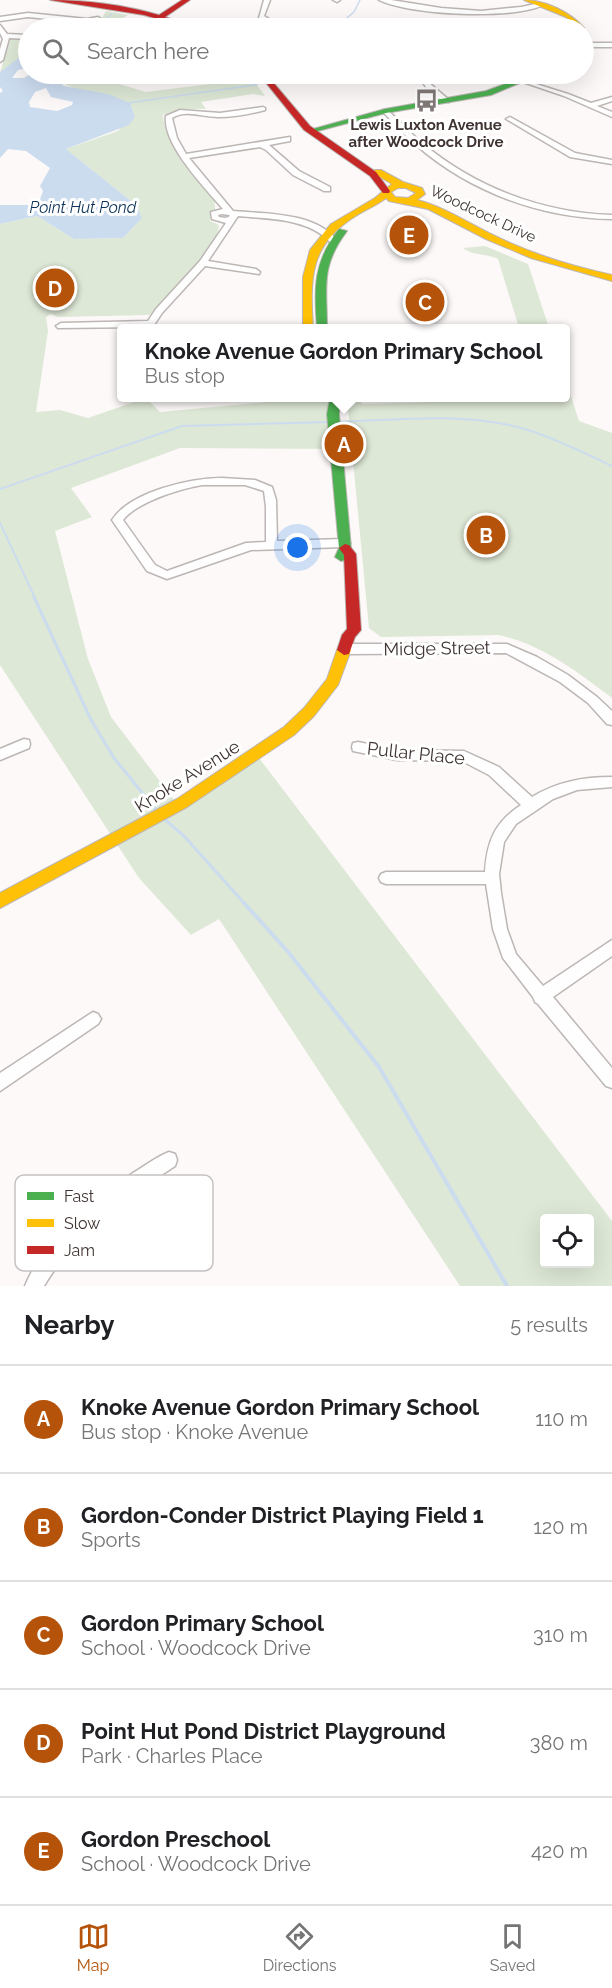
<!DOCTYPE html>
<meta charset="utf-8">
<style>
body{margin:0;font-family:Raleway,sans-serif;background:#f6f6f6;color:#202124}
.controls{position:absolute;right:18px;bottom:18px;display:grid;overflow:hidden;border-radius:6px;box-shadow:0 6px 24px #0002}
.controls button{width:54px;height:54px;display:grid;place-items:center;padding:0;border:0;border-bottom:2px solid #e0e0e0;background:#fff;color:#202124;font:30px sans-serif}
.you{position:absolute;left:298px;top:548px;width:21px;height:21px;margin:-15px;border:4px solid #fff;border-radius:50%;background:#1a73e8;box-shadow:0 0 0 9px #1a73e833}
.badge{display:grid;place-items:center;width:39px;height:39px;border-radius:50%;background:#b45309;color:#fff;font-size:20px;font-weight:700}
.pin{position:absolute;translate:-50% -50%;border:3px solid #fff;box-shadow:0 2px 6px #0006}
.popup{position:absolute;left:117px;top:324px;width:453px;height:78px;box-sizing:border-box;display:grid;place-content:center;border-radius:6px;background:#fff;filter:drop-shadow(0 2px 4px #0005);font-size:20px;white-space:nowrap;color:#757577}
.popup b{font-size:22px;color:#202124}
.popup::after{content:'';position:absolute;left:50%;top:100%;margin-left:-12px;border:12px solid transparent;border-top-color:#fff}
.list{margin:0;padding:0;list-style:none}
h2{display:flex;justify-content:space-between;align-items:center;height:78px;margin:0;padding:0 24px;font-size:26px}
h2 small{font-size:20px;font-weight:400;color:#757577}
.list li{display:grid;grid-template-columns:39px 1fr auto;gap:18px;align-items:center;box-sizing:border-box;height:108px;padding:0 24px;border-top:2px solid #e0e0e0}
.list b{display:block;font-size:22px;white-space:nowrap}
.list p{margin:0;font-size:20px;white-space:nowrap;color:#757577}
.list em{font-size:20px;font-style:normal;color:#757577}
.icon{flex:none;width:33px;height:33px;fill:none;stroke:currentColor;stroke-width:2;stroke-linecap:round;stroke-linejoin:round}
.map{position:relative;flex:none;width:612px;height:1286px;overflow:hidden}
.search{position:absolute;background:#fff;box-shadow:0 6px 24px #0002;left:18px;right:18px;top:18px;height:66px;display:flex;align-items:center;gap:15px;box-sizing:border-box;padding:0 21px;border-radius:33px;color:#757577;font-size:22px}
.sheet{height:618px;background:#fff}
nav{display:flex;justify-content:space-around;align-items:center;box-sizing:border-box;height:84px;border-top:2px solid #e0e0e0;background:#fff;font-size:16px;color:#757577}
nav a{display:grid;justify-items:center;gap:3px}
nav .on{color:#b45309}
.map>svg:first-child{display:block}
</style>
<div class="map">
<svg width="612" height="1286" viewBox="0 0 612 1286">
<rect width="100%" height="100%" fill="#fcf9f8"/>
<path fill="#dee8d6" fill-rule="evenodd" d="M 106,11 L 128,15 L 105,28 L 86,27 L 93,26 L 91,23 L 101,20 Z
M 11,38 L 28,38 L 28,55 L 21,57 L 0,72 Z
M 58,74 L 79,74 L 92,79 L 106,80 L 146,92 L 242,80 L 249,74 L 265,96 L 253,94 L 201,102 L 206,109 L 187,109 L 163,115 C 163,153 218,178 215,210 L 211,213 L 210,221 L 219,225 C 216,256 171,292 150,315 L 58,317 L 51,314 L 46,317 L 48,331 L 36,412 L 60,410 L 88,418 L 146,398 L 160,412 L 288,400 L 288,398 L 335,398 L 339,449 L 180,448 L 71,488 L 92,517 L 55,531 L 88,659 L 111,717 L 181,809 L 259,758 L 612,1221 L 612,1286 L 460,1286 L 219,919 L 191,935 L 139,878 L 0,665 L 0,224 L 37,216 L 74,239 L 123,238 L 142,218 L 136,205 L 72,154 L 68,153 L 66,149 L 118,131 L 133,111 L 130,103 C 114,98 68,89 59,81 ZM 544,1218 L 590,1218 L 590,1264 L 544,1264 Z
M 485,246 L 528,264 L 549,328 L 519,328 L 498,259 C 486,253 473,256 463,248 Z
M 566,381 L 579,421 L 612,433 L 612,698 C 579,673 540,643 498,635 L 381,637 L 369,628 L 347,398 L 355,398 L 363,404 L 566,398 Z"/>
<path fill="#ccdcef" fill-rule="evenodd" d="M 28,55 L 28,68 L 18,70 L 12,78 L 24,78 L 30,74 L 58,74 L 59,81 L 64,86 L 108,94 L 130,103 L 135,117 L 129,125 L 66,149 L 136,205 L 142,218 L 123,238 L 74,239 L 37,216 L 0,224 L 0,205 L 31,205 L 39,202 L 43,191 L 40,186 L 50,168 L 26,151 L 8,149 L 0,158 L 0,93 L 3,91 L 0,87 L 0,72 L 21,56 ZM 46,88 L 51,97 L 73,102 L 72,105 L 57,111 L 30,107 L 29,102 L 35,92 Z"/>
<g fill="none" stroke-linecap="round" stroke-linejoin="round">
<path stroke="#ccdcef" stroke-width="1.5" d="M 96,28 L 112,14
M 335,28 L 354,12 L 360,0
M 128,103 L 254,85 L 284,74"/>
<path stroke="#ccdcef" stroke-width="2" d="M 337,422 C 400,420 467,411 528,430 C 557,439 584,453 612,466
M 0,489 L 182,426 L 331,422
M 0,523 L 35,598"/>
<path stroke="#ccdcef" stroke-width="3" d="M 34,597 L 91,720 L 114,758 L 157,811
M 163,818 L 184,836 L 245,904"/>
<path stroke="#ccdcef" stroke-width="4" d="M 244,903 L 289,953 L 379,1067 L 507,1286"/>
<defs>
<path id="street" d="M 264,0 L 270,0 L 264,16 L 284,28 L 277,28 L 259,18 Z
M 333,0 L 340,0 L 337,2 Z
M 379,0 L 391,0 L 441,8 L 481,11 L 521,7 L 540,3 L 543,5 C 514,20 408,15 379,0 Z
M 28,13 L 87,19 L 98,17 L 101,19 L 87,23 L 28,17 L 0,21 L 0,17 Z
M 116,20 L 119,22 L 120,28 L 103,28 L 114,25 L 113,22 Z
M 0,25 L 7,34 L 28,35 L 28,39 L 9,38 L 3,60 L 0,62 L 0,49 L 3,39 L 0,33 Z
M 584,43 L 612,43 L 612,47 L 584,47 Z
M 79,74 C 86,73 92,76 100,76 C 106,77 113,73 120,74 L 102,81 Z
M 420,74 L 426,74 L 428,82 L 449,100 L 449,102 C 437,102 422,86 420,74 Z
M 520,79 L 568,94 L 591,103 L 612,97 L 612,101 L 597,106 L 612,112 L 612,117 L 564,96 L 520,81 Z
M 263,107 L 265,108 L 265,110 C 250,114 234,117 218,117 C 202,117 186,109 172,118 L 177,138 L 186,154 L 290,137 L 290,141 L 269,145 L 299,171 L 330,187 L 330,191 L 324,191 L 293,175 L 266,150 L 260,147 L 189,158 L 233,211 C 266,214 314,212 337,240 L 336,242 L 330,242 C 308,218 268,219 238,216 L 208,261 L 256,269 L 260,272 L 259,274 L 205,266 L 162,313 L 152,328 L 144,328 L 144,327 L 58,328 L 56,326 L 61,323 L 148,321 L 156,309 L 200,261 L 226,223 L 212,219 L 211,212 L 223,209 C 205,188 162,144 166,116 L 180,110 L 220,113 ZM 222,214 L 229,215 L 230,216 L 226,218 L 219,217 L 218,215 Z
M 383,110 L 387,110 C 399,120 409,132 421,142 C 474,187 542,213 612,215 L 612,219 C 541,218 470,192 416,145 C 404,135 394,123 383,112 Z
M 510,117 L 575,153 L 612,160 L 612,164 L 570,157 L 508,120 L 506,119 Z
M 222,478 L 255,480 L 272,487 L 276,500 L 277,541 L 344,539 L 350,543 L 344,547 L 251,550 L 167,579 L 147,571 L 112,520 C 130,492 190,478 222,478 ZM 202,485 L 245,485 L 264,491 L 266,507 L 266,542 L 246,543 L 167,571 L 155,565 L 123,520 C 137,502 179,489 202,485 Z
M 347,644 L 507,644 L 537,657 L 568,675 L 597,697 L 612,711 L 612,725 L 607,724 L 588,703 L 560,682 L 506,653 L 347,654 L 341,649 Z
M 24,739 L 29,740 L 30,744 L 29,748 L 0,760 L 0,749 Z
M 358,742 L 397,750 L 464,751 L 499,767 L 532,797 C 557,782 582,777 612,777 L 612,787 L 577,790 L 553,799 L 516,824 L 504,842 L 499,874 L 501,893 L 507,929 L 516,954 L 543,986 L 612,940 L 612,956 L 553,997 L 612,1068 L 612,1088 L 606,1086 L 538,1004 L 535,1002 L 533,997 L 503,958 L 493,929 L 486,884 L 386,884 L 381,882 L 379,878 L 381,874 L 386,872 L 485,872 C 487,841 495,822 521,805 L 489,775 L 462,761 L 397,760 L 353,751 L 352,747 L 353,743 Z
M 93,1012 L 98,1014 L 101,1019 L 98,1024 L 0,1091 L 0,1073 Z
M 169,1152 L 175,1154 L 177,1160 L 175,1166 C 122,1201 77,1231 44,1286 L 25,1286 C 45,1237 90,1202 133,1173 C 145,1166 156,1157 169,1152 Z"/>
<path id="fast" d="M 532,74 L 541,74 L 491,95 L 386,113 L 310,133 L 306,131 L 385,109 L 486,91 Z
M 339,229 L 347,231 C 320,267 327,286 327,328 L 317,328 C 314,289 313,262 339,229 Z
M 330,398 L 340,398 L 339,414 L 351,548 L 345,560 L 341,561 L 335,557 L 339,548 L 327,414 Z"/>
<path id="slow" d="M 524,0 C 545,0 570,12 584,28 L 577,28 L 566,17 Z
M 375,170 L 381,170 L 403,182 L 422,188 L 425,194 L 417,200 C 445,207 468,223 493,235 C 531,254 571,266 612,275 L 612,281 L 531,258 L 486,239 L 428,209 L 389,201 L 386,198 C 376,206 364,210 354,217 C 309,246 310,279 313,328 L 303,328 L 303,277 L 310,250 L 331,224 L 375,198 L 392,184 L 375,174 ZM 398,188 L 406,188 L 416,193 L 408,198 L 395,197 L 391,192 Z
M 344,645 L 351,650 L 338,685 L 314,716 L 294,735 L 187,807 L 0,908 L 0,893 L 177,799 L 284,727 L 304,708 L 327,679 L 337,650 Z"/>
<path id="jam" d="M 50,0 C 85,0 125,5 159,15 L 182,0 L 190,0 L 165,17 L 198,28 L 189,28 L 144,15 Z
M 259,74 L 266,74 L 310,126 L 376,172 L 390,191 L 389,193 L 383,193 L 370,176 L 304,130 Z
M 345,544 L 349,545 L 356,554 L 361,630 L 355,637 L 349,654 L 344,655 L 337,650 L 342,635 L 347,629 L 344,555 L 339,548 Z"/>
</defs>
<use href="#street" stroke="#bcb6b4" stroke-width="3"/>
<use href="#fast" stroke="#bcb6b4" stroke-width="2"/>
<use href="#slow" stroke="#bcb6b4" stroke-width="2"/>
<use href="#jam" stroke="#bcb6b4" stroke-width="2"/>
<use href="#street" fill="#fffefe" fill-rule="evenodd"/>
<use href="#fast" fill="#4caf50" fill-rule="evenodd"/>
<use href="#slow" fill="#ffc107" fill-rule="evenodd"/>
<use href="#jam" fill="#c62828" fill-rule="evenodd"/>
</g>
<defs>
<symbol id="bus-bare" viewBox="-9 -9 18 18"><path d="M-5-6H5V4H4V6H2V4H-2V6H-4V4H-5ZM-3.5-4V0h7V-4ZM-3.5 1.2v1.5H-2V1.2ZM2 1.2v1.5H3.5V1.2Z" fill="#817977" stroke="#fff" stroke-width="2.5" paint-order="stroke"/></symbol>
</defs>
<g fill-rule="evenodd">
<use href="#bus-bare" x="410" y="84" width="33" height="33"/>
</g>
<g text-anchor="middle" dominant-baseline="central" stroke-width="6" stroke-linejoin="round" paint-order="stroke">
<g font-size="15" font-weight="bold" fill="#3f3431" stroke="#fff">
<text x="426" y="125">Lewis Luxton Avenue<tspan x="426" dy="17">after Woodcock Drive</tspan></text>
</g>
<g font-size="15" fill="#3f3431" stroke="#fff">
<text transform="translate(483 214) rotate(25)">Woodcock Drive</text>
</g>
<g font-size="16" font-style="italic" fill="#0d3358" stroke="#fff">
<text x="83" y="207">Point Hut Pond</text>
</g>
<g font-size="18" fill="#3f3431" stroke="#fff">
<text transform="translate(437 648) rotate(-1)">Midge Street</text>
<text transform="translate(416 753) rotate(6)">Pullar Place</text>
<text transform="translate(187 776) rotate(-32)">Knoke Avenue</text>
</g>
</g>
<rect x="15" y="1175" width="198" height="96" rx="9" fill="#fff" stroke="#c5c2c1" stroke-width="1.5"/>
<rect x="27" y="1192" width="27" height="8" fill="#4caf50"/>
<rect x="27" y="1219" width="27" height="8" fill="#ffc107"/>
<rect x="27" y="1246" width="27" height="8" fill="#c62828"/>
<g font-size="16" fill="#3f3431">
<text x="64" y="1202">Fast</text>
<text x="64" y="1229">Slow</text>
<text x="64" y="1256">Jam</text>
</g>
</svg>
<div class="controls">
<button><svg class="icon" aria-label="locate" viewBox="0 0 24 24"><circle cx="12" cy="12" r="6"/><path d="M12 2v4M12 18v4M2 12h4M18 12h4"/></svg></button>
</div>
<div class="you"></div>
<div class="pin badge" style="left:344px;top:444px">A</div>
<div class="popup"><b>Knoke Avenue Gordon Primary School</b>Bus stop</div>
<div class="pin badge" style="left:486px;top:535px">B</div>
<div class="pin badge" style="left:425px;top:302px">C</div>
<div class="pin badge" style="left:55px;top:288px">D</div>
<div class="pin badge" style="left:409px;top:235px">E</div>
<div class="search"><svg class="icon" aria-label="search" viewBox="0 0 24 24"><circle cx="10" cy="10" r="6"/><path d="M15 15l6 6"/></svg>Search here</div>
</div>
<section class="sheet">
<h2>Nearby<small>5 results</small></h2>
<ul class="list">
<li><span class="badge">A</span><div><b>Knoke Avenue Gordon Primary School</b><p>Bus stop · Knoke Avenue</p></div><em>110 m</em></li>
<li><span class="badge">B</span><div><b>Gordon-Conder District Playing Field 1</b><p>Sports</p></div><em>120 m</em></li>
<li><span class="badge">C</span><div><b>Gordon Primary School</b><p>School · Woodcock Drive</p></div><em>310 m</em></li>
<li><span class="badge">D</span><div><b>Point Hut Pond District Playground</b><p>Park · Charles Place</p></div><em>380 m</em></li>
<li><span class="badge">E</span><div><b>Gordon Preschool</b><p>School · Woodcock Drive</p></div><em>420 m</em></li>
</ul>
</section>
<nav>
<a class="on"><svg class="icon" aria-label="map" viewBox="0 0 24 24"><path d="M3 6l6-2 6 2 6-2v14l-6 2-6-2-6 2zM9 4v14M15 6v14"/></svg>Map</a>
<a><svg class="icon" aria-label="directions" viewBox="0 0 24 24"><path d="M12 3l9 9-9 9-9-9zM9 14v-3h6M13 9l2 2-2 2"/></svg>Directions</a>
<a><svg class="icon" aria-label="saved" viewBox="0 0 24 24"><path d="M7 4h10v16l-5-4-5 4z"/></svg>Saved</a>
</nav>
